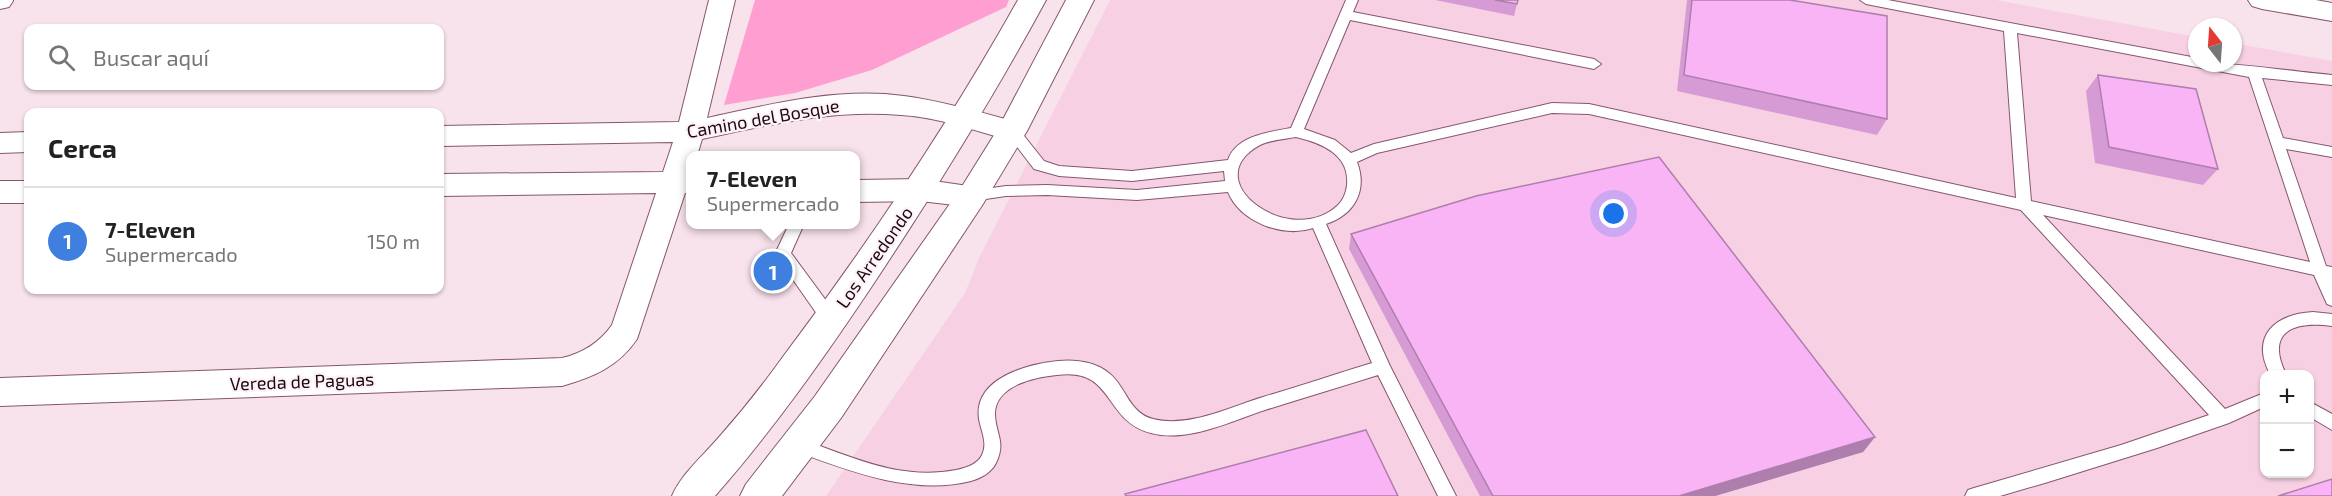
<!DOCTYPE html>
<html lang="es">
<meta charset="utf-8">
<style>
body{margin:0;font-family:"Exo 2",sans-serif;background:#f2f2f2;color:#222}
.controls{position:absolute;right:18px;bottom:18px;display:grid;overflow:hidden;border-radius:12px;box-shadow:0 2px 4px #0004}
.controls button{width:54px;height:54px;display:grid;place-items:center;padding:0;border:0;border-bottom:2px solid #e0e0e0;background:#fff;color:#222;font:30px sans-serif}
.compass{position:absolute;left:2188px;top:18px;width:54px;height:54px;border-radius:50%;background:#fff;box-shadow:0 2px 4px #0004;rotate:343deg}
.you{position:absolute;left:1614px;top:214px;width:21px;height:21px;margin:-15px;border:4px solid #fff;border-radius:50%;background:#1a73e8;box-shadow:0 0 0 9px #1a73e833}
.badge{display:grid;place-items:center;width:39px;height:39px;border-radius:50%;background:#1a8b6a;color:#fff;font-size:20px;font-weight:700}
.pin{position:absolute;translate:-50% -50%;border:3px solid #fff;box-shadow:0 2px 6px #0006}
.popup{position:absolute;left:686px;top:151px;width:174px;height:78px;box-sizing:border-box;display:grid;place-content:center;border-radius:12px;background:#fff;filter:drop-shadow(0 2px 4px #0005);font-size:20px;white-space:nowrap;color:#767676}
.popup b{font-size:22px;color:#222}
.popup::after{content:'';position:absolute;left:50%;top:100%;margin-left:-12px;border:12px solid transparent;border-top-color:#fff}
.list{margin:0;padding:0;list-style:none}
h2{display:flex;justify-content:space-between;align-items:center;height:78px;margin:0;padding:0 24px;font-size:26px}
h2 small{font-size:20px;font-weight:400;color:#767676}
.list li{display:grid;grid-template-columns:39px 1fr auto;gap:18px;align-items:center;box-sizing:border-box;height:108px;padding:0 24px;border-top:2px solid #e0e0e0}
.list b{display:block;font-size:22px;white-space:nowrap}
.list p{margin:0;font-size:20px;white-space:nowrap;color:#767676}
.list em{font-size:20px;font-style:normal;color:#767676}
.icon{flex:none;width:33px;height:33px;fill:none;stroke:currentColor;stroke-width:2;stroke-linecap:round;stroke-linejoin:round}
.map{position:relative;flex:none;width:2332px;height:496px;overflow:hidden}
.search{position:absolute;background:#fff;box-shadow:0 2px 4px #0004;left:24px;top:24px;width:420px;height:66px;display:flex;align-items:center;gap:15px;box-sizing:border-box;padding:0 21px;border-radius:12px;color:#767676;font-size:22px}
.panel{position:absolute;background:#fff;box-shadow:0 2px 4px #0004;left:24px;top:108px;width:420px;height:186px;border-radius:12px}
.map>svg:first-child{display:block}
</style>
<div class="map">
<svg width="2332" height="496" viewBox="0 0 2332 496">
<rect width="100%" height="100%" fill="#f8e2ec"/>
<path fill="#f7d1e3" fill-rule="evenodd" d="M 1110,0 L 1996,0 L 2197,37 L 2197,63 L 2233,63 L 2233,43 L 2332,61 L 2332,496 L 826,496 L 965,293 L 979,258 ZM 2264,374 L 2310,374 L 2310,474 L 2264,474 Z"/>
<path fill="#ff9fd1" d="M 755,0 L 1009,0 L 1006,7 L 872,70 L 795,93 L 724,105 Z"/>
<g fill="none" stroke-linecap="round" stroke-linejoin="round">
<defs>
<path id="service" d="M 1346,0 L 1358,0 L 1353,12 L 1594,59 L 1601,64 L 1594,69 L 1350,20 L 1304,129 L 1335,140 L 1351,153 L 1374,144 L 1552,103 L 1589,104 L 2016,198 L 2004,31 L 1866,4 L 1860,0 L 1888,0 L 2197,58 L 2197,63 C 2241,63 2287,71 2332,75 L 2332,85 L 2262,78 L 2283,138 L 2332,147 L 2332,157 L 2286,149 L 2326,266 L 2332,267 L 2332,306 L 2327,304 L 2314,275 L 2043,215 L 2225,409 L 2264,393 L 2264,407 L 2229,423 L 2157,448 L 2048,482 L 2000,496 L 1965,496 L 1968,490 L 1974,488 L 2121,445 L 2209,415 L 2021,210 L 1589,114 L 1552,113 L 1377,153 L 1357,162 C 1368,191 1354,215 1326,224 L 1390,366 L 1456,496 L 1438,496 L 1378,375 C 1340,387 1303,398 1265,410 C 1231,421 1188,443 1151,433 C 1103,421 1115,367 1057,375 C 1034,377 994,386 995,415 C 996,435 1006,442 996,463 C 991,473 981,478 971,481 C 911,496 847,470 792,450 L 790,445 L 792,440 L 798,438 C 850,456 899,481 956,470 C 966,468 978,464 982,455 C 988,443 981,431 979,419 C 973,378 1028,364 1058,361 C 1075,359 1097,362 1110,374 C 1126,387 1129,413 1153,419 C 1189,428 1230,407 1263,397 C 1300,386 1336,374 1372,363 L 1313,228 C 1283,238 1240,222 1228,192 L 1137,200 L 1047,195 L 1006,196 L 972,201 L 967,200 L 965,196 L 967,192 L 972,191 L 1006,186 L 1047,185 L 1137,190 L 1225,181 L 1224,171 L 1132,181 L 1059,176 L 1034,169 L 1005,131 L 1012,126 L 1017,127 L 1044,161 L 1059,166 L 1132,171 L 1228,160 C 1236,136 1269,132 1291,128 ZM 2017,33 L 2249,77 L 2310,262 L 2031,201 ZM 1296,137 C 1321,143 1350,154 1347,185 C 1346,193 1343,200 1338,205 C 1291,250 1194,181 1260,145 C 1270,140 1285,139 1296,137 Z
M 789,224 L 804,224 L 791,253 L 836,314 L 838,319 L 836,324 L 830,325 L 824,324 L 775,254 Z
M 2313,312 L 2332,314 L 2332,326 C 2294,321 2265,331 2286,374 L 2270,374 C 2250,336 2275,314 2313,312 Z
M 2310,402 L 2332,414 L 2332,430 L 2310,417 Z"/>
<path id="minor" d="M 0,0 L 13,0 L 13,1 L 9,7 L 0,9 Z
M 709,0 L 735,0 L 707,118 C 771,104 838,87 904,96 C 940,101 977,111 1012,121 L 1022,124 L 1026,131 L 1022,138 L 1012,141 C 976,131 938,117 901,115 C 832,109 768,125 702,139 L 697,156 L 690,156 L 690,193 L 685,193 L 637,339 C 618,367 593,377 562,386 L 0,406 L 0,378 L 562,358 C 583,353 599,343 612,325 L 656,193 L 440,196 L 440,174 L 663,172 L 673,142 L 440,146 L 440,126 L 679,122 Z
M 28,132 L 28,152 L 0,153 L 0,133 Z
M 920,179 L 982,188 L 987,196 L 982,204 L 972,207 L 920,201 L 856,202 L 856,180 Z
M 0,181 L 28,181 L 28,203 L 0,203 Z"/>
<path id="tertiary" d="M 1018,0 L 1046,0 C 994,96 936,189 876,280 C 826,355 774,429 715,496 L 672,496 C 682,473 704,455 720,436 C 743,410 765,382 785,354 C 870,241 949,123 1018,0 Z
M 1066,0 L 1094,0 L 1027,131 L 983,204 L 841,418 L 782,496 L 740,496 L 746,484 L 815,396 L 961,188 L 999,127 Z"/>
<path id="primary" d="M 2248,0 L 2316,0 L 2332,3 L 2332,21 L 2262,9 L 2252,6 Z"/>
</defs>
<use href="#service" stroke="#85566e" stroke-width="2"/>
<use href="#minor" stroke="#85566e" stroke-width="2"/>
<use href="#tertiary" stroke="#85566e" stroke-width="2"/>
<use href="#primary" stroke="#85566e" stroke-width="2"/>
<use href="#service" fill="#fff" fill-rule="evenodd"/>
<use href="#minor" fill="#fff" fill-rule="evenodd"/>
<use href="#tertiary" fill="#fff" fill-rule="evenodd"/>
<use href="#primary" fill="#fff" fill-rule="evenodd"/>
</g>
<path fill="#d69bd4" d="M 1435,0 L 1518,0 L 1514,16 Z
M 1687,0 L 1790,0 L 1887,119 L 1877,135 L 1677,91 Z
M 2098,75 L 2218,169 L 2203,185 L 2095,163 L 2086,91 Z
M 1351,234 L 1875,437 L 1863,452 L 1715,496 L 1480,496 L 1349,249 Z"/>
<path fill="#ae7eac" d="M 1875,437 L 1863,452 L 1715,496 L 1679,496 Z"/>
<path fill="#f9b4f6" stroke="#ae7eac" stroke-width="1.5" d="M 1495,0 L 1518,0 L 1517,4 Z
M 1692,0 L 1790,0 L 1887,16 L 1887,119 L 1684,75 Z
M 2098,75 L 2196,89 L 2218,169 L 2109,147 Z
M 1659,157 L 1875,437 L 1679,496 L 1493,496 L 1351,234 L 1476,196 Z
M 1366,430 L 1398,496 L 1126,496 L 1125,494 Z
M 2332,479 L 2332,496 L 2278,496 Z"/>
<g text-anchor="middle" dominant-baseline="central" stroke-width="4.5" stroke-linejoin="round" paint-order="stroke">
<g font-size="18" fill="#1c0a13" stroke="#fef2f8">
<text transform="translate(763 118) rotate(-10)">Camino del Bosque</text>
<text transform="translate(874 257) rotate(-55)">Los Arredondo</text>
<text transform="translate(302 381) rotate(-2)">Vereda de Paguas</text>
</g>
</g>
</svg>
<div class="controls">
<button>+</button>
<button>−</button>
</div>
<svg class="compass" viewBox="-18 -18 36 36"><path d="M0-13l5 13h-10z" fill="#e53935"/><path d="M0 13l5-13h-10z" fill="#767676"/></svg>
<div class="you"></div>
<div class="pin badge" style="left:773px;top:271px;background:#3f7fe0">1</div>
<div class="popup"><b>7-Eleven</b>Supermercado</div>
<div class="search"><svg class="icon" aria-label="search" viewBox="0 0 24 24"><circle cx="10" cy="10" r="6"/><path d="M15 15l6 6"/></svg>Buscar aquí</div>
<section class="panel">
<h2>Cerca<small></small></h2>
<ul class="list">
<li><span class="badge" style="background:#3f7fe0">1</span><div><b>7-Eleven</b><p>Supermercado</p></div><em>150 m</em></li>
</ul>
</section>
</div>
